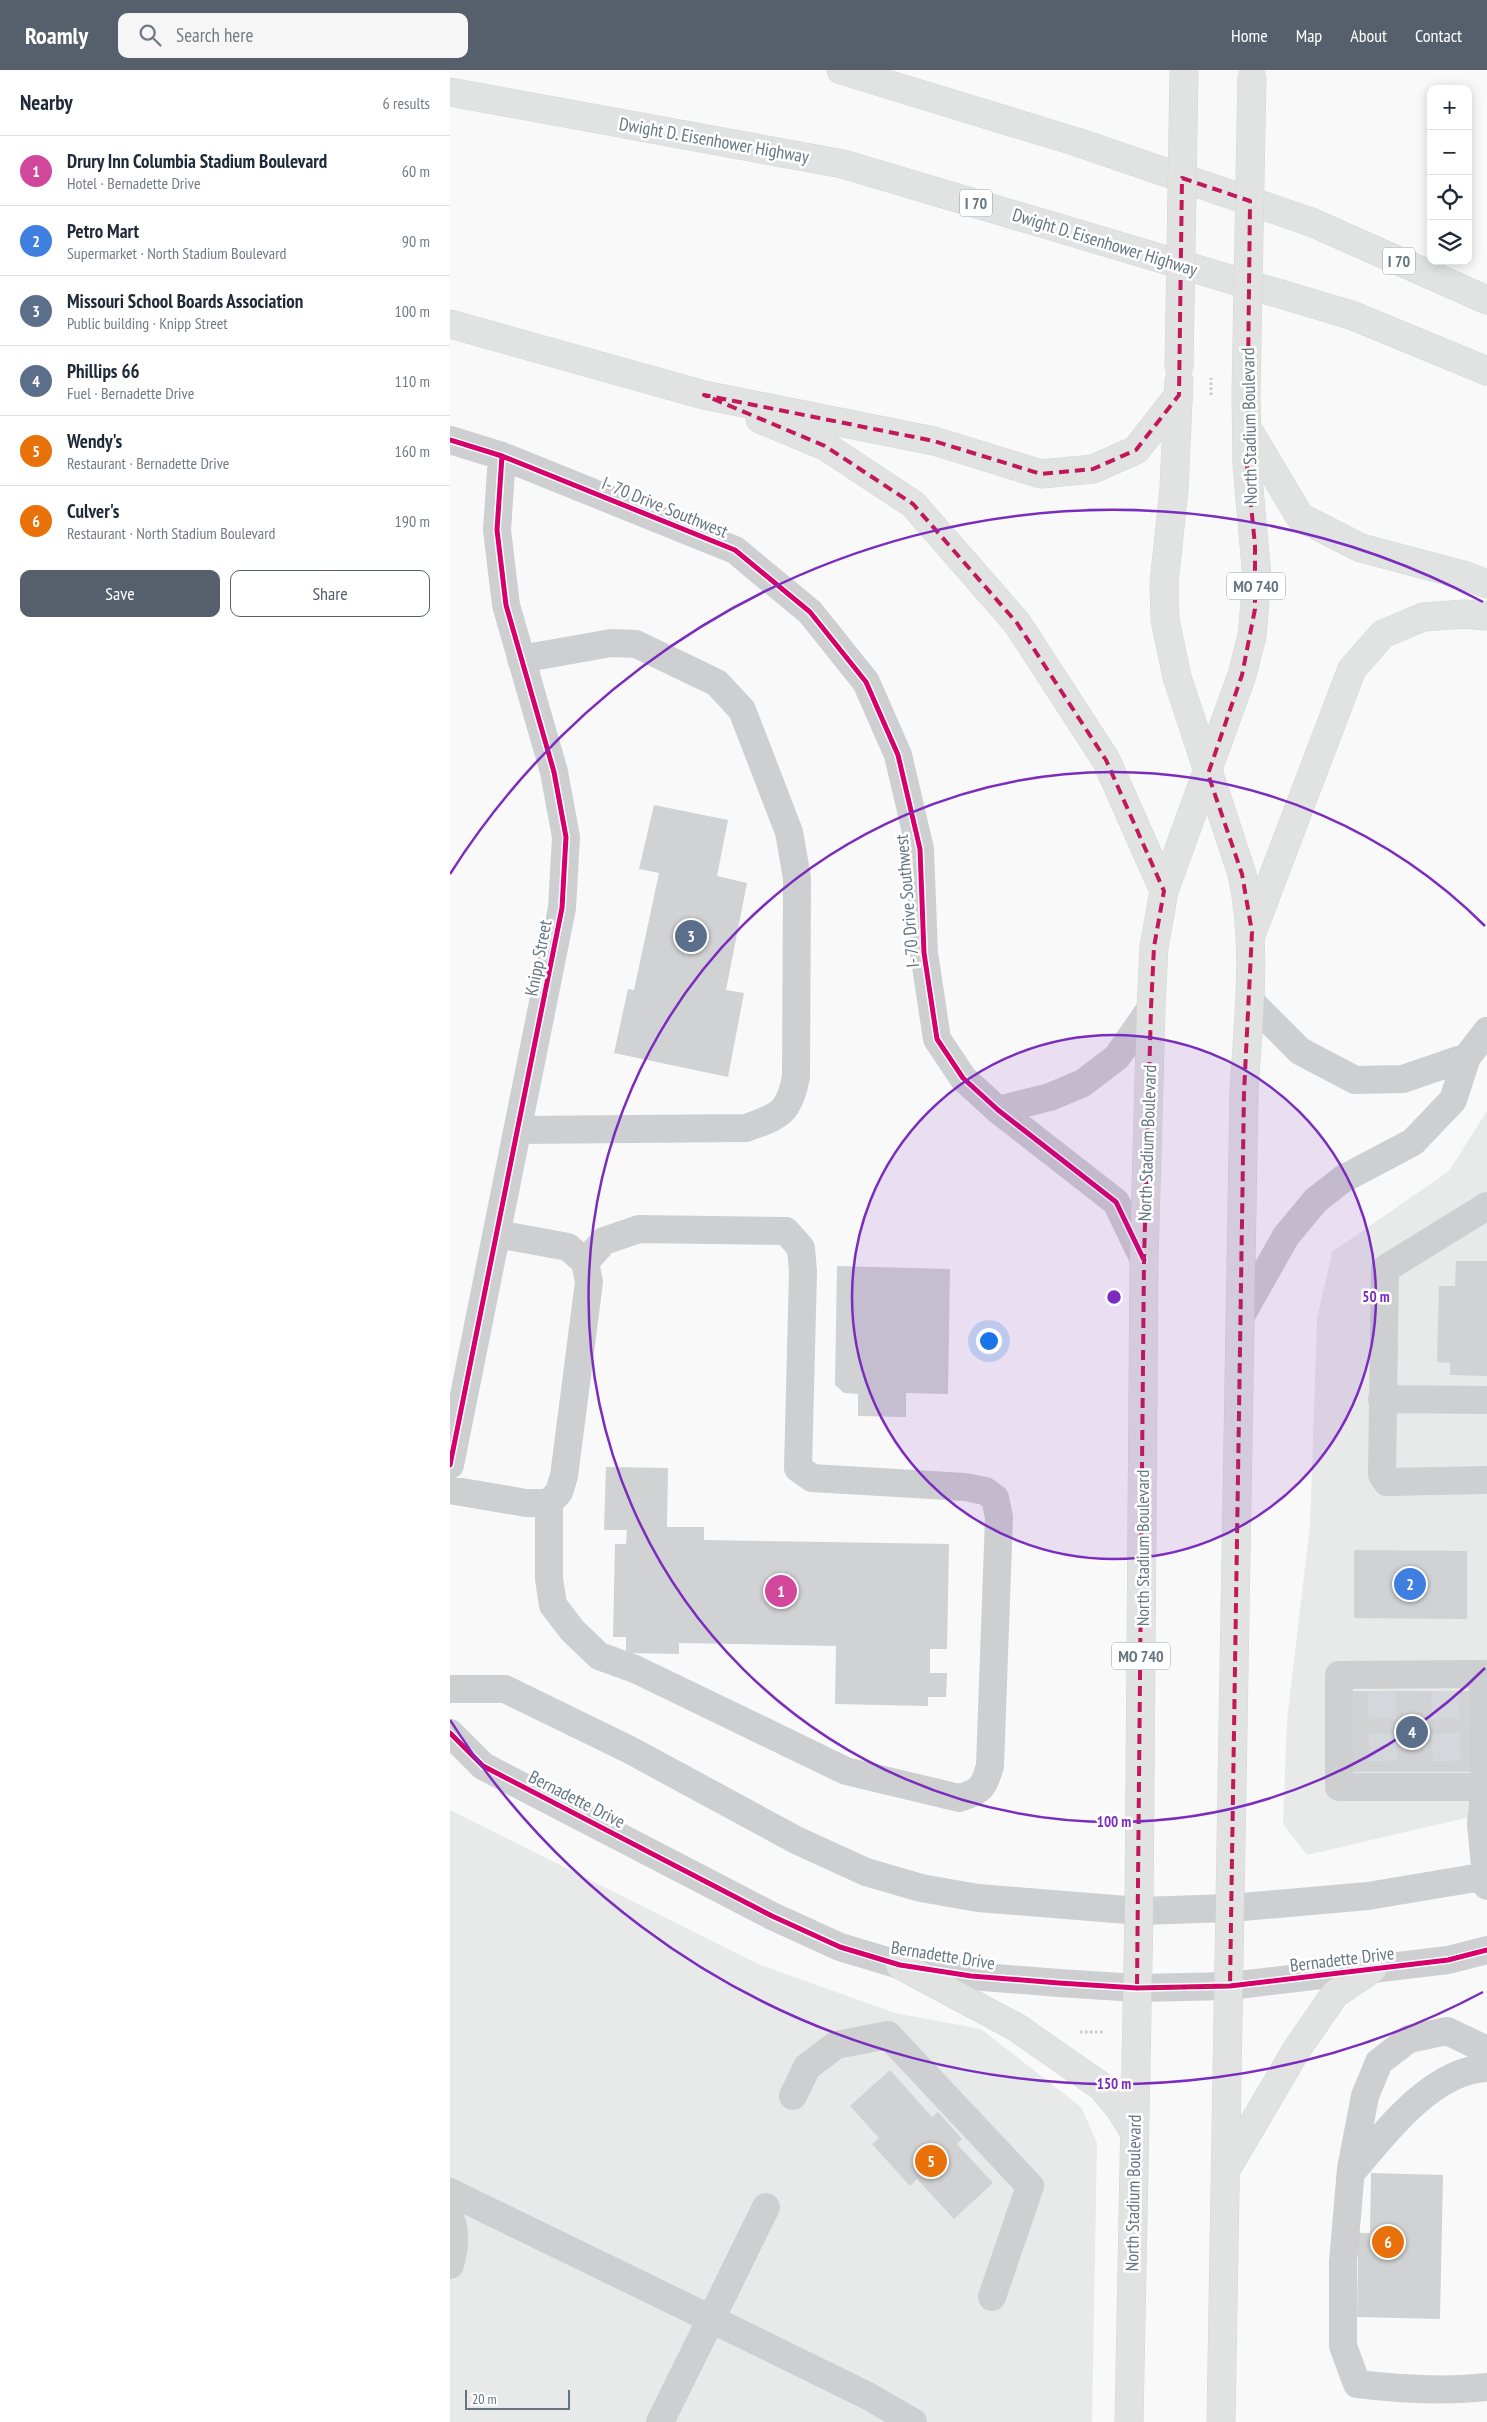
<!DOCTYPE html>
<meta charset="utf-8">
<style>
body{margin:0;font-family:"PT Sans Narrow",sans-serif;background:#f6f6f7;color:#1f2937}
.controls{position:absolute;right:15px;top:15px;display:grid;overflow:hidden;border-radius:10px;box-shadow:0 2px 12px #0003}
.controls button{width:45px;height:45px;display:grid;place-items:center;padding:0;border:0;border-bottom:1px solid #e0e1e3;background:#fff;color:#1f2937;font:25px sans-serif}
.scale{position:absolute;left:15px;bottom:12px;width:105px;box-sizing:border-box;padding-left:5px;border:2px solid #657683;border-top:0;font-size:14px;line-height:18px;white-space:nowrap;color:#657683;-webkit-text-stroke:4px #fff;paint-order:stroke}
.you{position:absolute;left:538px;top:1270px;width:18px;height:18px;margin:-12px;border:4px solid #fff;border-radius:50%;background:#1a73e8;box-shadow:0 0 0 8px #1a73e833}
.badge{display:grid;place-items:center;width:32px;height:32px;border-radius:50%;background:#56606c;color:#fff;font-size:16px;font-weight:700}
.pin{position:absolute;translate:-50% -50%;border:2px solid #fff;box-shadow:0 1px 5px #0006}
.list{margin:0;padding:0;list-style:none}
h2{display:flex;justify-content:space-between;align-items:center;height:65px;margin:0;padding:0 20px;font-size:21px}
h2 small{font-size:16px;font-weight:400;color:#747a83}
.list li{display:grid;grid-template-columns:32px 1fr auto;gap:15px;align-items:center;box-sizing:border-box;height:70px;padding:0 20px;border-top:1px solid #e0e1e3}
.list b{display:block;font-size:19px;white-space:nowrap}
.list p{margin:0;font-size:16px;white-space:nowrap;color:#747a83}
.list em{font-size:16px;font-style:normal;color:#747a83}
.actions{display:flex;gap:10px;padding:15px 20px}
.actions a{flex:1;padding:11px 0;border:1px solid #56606c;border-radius:10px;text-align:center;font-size:18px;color:#56606c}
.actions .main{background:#56606c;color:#fff}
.icon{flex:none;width:28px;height:28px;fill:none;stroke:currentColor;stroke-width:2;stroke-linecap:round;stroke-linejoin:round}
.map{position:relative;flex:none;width:1037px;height:2352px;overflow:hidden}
header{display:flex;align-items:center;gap:30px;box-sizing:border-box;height:70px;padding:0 25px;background:#56606c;color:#fff}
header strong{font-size:24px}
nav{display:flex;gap:28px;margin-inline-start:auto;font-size:18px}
.search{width:350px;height:45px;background:#f6f6f7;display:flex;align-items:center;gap:12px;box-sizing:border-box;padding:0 18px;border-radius:10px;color:#747a83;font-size:19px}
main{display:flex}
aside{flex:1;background:#fff}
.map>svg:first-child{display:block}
</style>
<header>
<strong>Roamly</strong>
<div class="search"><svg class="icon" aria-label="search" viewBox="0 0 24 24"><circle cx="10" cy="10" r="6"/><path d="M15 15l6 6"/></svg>Search here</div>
<nav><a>Home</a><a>Map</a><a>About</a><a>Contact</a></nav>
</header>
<main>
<aside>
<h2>Nearby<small>6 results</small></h2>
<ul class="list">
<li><span class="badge" style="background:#d1479c">1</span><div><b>Drury Inn Columbia Stadium Boulevard</b><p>Hotel · Bernadette Drive</p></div><em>60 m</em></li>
<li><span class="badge" style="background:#3f7fe0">2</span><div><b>Petro Mart</b><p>Supermarket · North Stadium Boulevard</p></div><em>90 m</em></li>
<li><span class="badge" style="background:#5c6f8a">3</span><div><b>Missouri School Boards Association</b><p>Public building · Knipp Street</p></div><em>100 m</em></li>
<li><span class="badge" style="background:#5c6f8a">4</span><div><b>Phillips 66</b><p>Fuel · Bernadette Drive</p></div><em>110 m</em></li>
<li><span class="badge" style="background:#e8710a">5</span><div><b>Wendy's</b><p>Restaurant · Bernadette Drive</p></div><em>160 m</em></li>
<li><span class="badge" style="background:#e8710a">6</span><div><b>Culver's</b><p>Restaurant · North Stadium Boulevard</p></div><em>190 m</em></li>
</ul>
<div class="actions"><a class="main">Save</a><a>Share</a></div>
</aside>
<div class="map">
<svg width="1037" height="2352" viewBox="0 0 1037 2352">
<rect width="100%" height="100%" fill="#f9f9f9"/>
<path fill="#e8e9e9" d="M 1037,1041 L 1037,1743 L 857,1785 L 833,1754 L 837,1650 L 860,1455 L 867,1249 L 882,1182 L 999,1101 Z
M 0,1740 L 308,1894 L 445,1943 L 531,1959 L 631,2037 L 647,2073 L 642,2352 L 0,2352 Z"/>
<path fill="#d0d2d3" d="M 204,735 L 278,750 L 267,806 L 297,813 L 276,920 L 294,923 L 278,1007 L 164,983 L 178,919 L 184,920 L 209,803 L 189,799 Z
M 1006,1191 L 1037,1191 L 1037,1306 L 1000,1305 L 1000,1293 L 987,1292 L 989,1216 L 1005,1216 Z
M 387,1196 L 500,1199 L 498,1324 L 456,1323 L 456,1347 L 408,1346 L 408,1324 L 394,1323 L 385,1315 Z
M 156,1397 L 218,1398 L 217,1457 L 254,1457 L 254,1470 L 499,1474 L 497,1579 L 480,1579 L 480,1603 L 497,1603 L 496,1627 L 478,1627 L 478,1636 L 385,1634 L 386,1576 L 229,1573 L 229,1584 L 176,1583 L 176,1567 L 163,1567 L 165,1474 L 176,1474 L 177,1460 L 154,1460 Z
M 904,1480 L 1017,1481 L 1017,1549 L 904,1548 Z
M 901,1621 L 1023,1621 L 1023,1702 L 901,1702 Z
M 440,2000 L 482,2047 L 488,2042 L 512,2069 L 507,2074 L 543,2113 L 504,2149 L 467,2109 L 460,2116 L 422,2074 L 429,2068 L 400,2036 Z
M 921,2103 L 993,2105 L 990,2249 L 907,2247 L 908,2181 L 885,2181 L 885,2162 L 920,2163 Z"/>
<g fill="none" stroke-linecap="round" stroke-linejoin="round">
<path stroke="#d4d8dc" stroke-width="28" stroke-dasharray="28 14" stroke-linecap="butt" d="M 932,1621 L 933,1702
M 995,1621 L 997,1702"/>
<defs>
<path id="major" d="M 729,311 L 724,419 L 714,513 L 715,550 L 727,607 L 792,804 C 808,876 798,950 794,1023 L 771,2352
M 450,1895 L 566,1957 L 652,2017 L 670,2039 L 685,2063
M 777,2098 L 847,1979 L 885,1924 L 922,1899
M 679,2352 L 689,1841 L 694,1190 L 701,938 L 704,877 L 714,821 L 792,605 L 802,566 L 807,508 L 797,395 L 796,323"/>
<path id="highway" d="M 391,0 L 627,72 L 861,152 L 1037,230
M 0,22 L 393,94 L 901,245 L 1037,301
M 0,254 L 254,325 L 484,371 L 591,404 L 643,399 L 686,380 L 729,325
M 310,349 L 375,376 L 463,434 L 567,553 L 656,690 L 714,821
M 797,358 L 850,447 L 911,478 L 1013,505 L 1037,514
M 802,862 L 902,599 L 933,564 L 973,547 L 1015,544 L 1037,546"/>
</defs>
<use href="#major" stroke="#d5d6d7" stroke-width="29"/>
<use href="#highway" stroke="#d5d6d6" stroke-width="29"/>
<path stroke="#cbcccd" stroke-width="3" stroke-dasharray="2.5 2.5" stroke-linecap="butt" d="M 630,1962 L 654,1962"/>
<path stroke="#cecfd0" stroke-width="28" d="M 0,370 L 52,386 L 285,480 L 360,542 L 416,612 L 448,685 L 470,779 L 474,883 L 487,969 L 513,1008 L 548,1040 L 666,1132 L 694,1190
M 800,931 L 850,981 L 905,1010 L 953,1009 L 1017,987
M 548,1040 L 600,1027 L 633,1013 L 667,987 L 701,938
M 68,1060 L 296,1058 C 329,1046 339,1044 346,1007 L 347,808 L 339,762 L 292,640 L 267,613 L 186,574 L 161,573 L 71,589
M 1037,1136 L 935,1199 L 932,1405 L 937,1412 L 1037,1410
M 792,1244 L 836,1166 L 866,1130 L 893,1109 L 963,1072 L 1003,1030 L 1017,987 L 1037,961
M 932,1329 L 1037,1330
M 0,1395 L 112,838 L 116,767 L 104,702 L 56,535 L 47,460 L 52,386
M 0,1420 L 76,1433 L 99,1433 L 109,1422 L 114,1406 L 139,1212 L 135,1192 L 118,1177 L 47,1164
M 99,1433 L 99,1509 L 103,1535 L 122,1560 L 149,1586 L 185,1599 L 396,1701 L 509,1728 C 531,1722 534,1717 540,1696 L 549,1447 L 545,1428 L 535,1421 L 515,1417 L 362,1408 L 348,1398 L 353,1202 L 351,1178 L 336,1161 L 189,1159 L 154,1171 L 135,1192
M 0,1619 L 55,1619 L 180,1680 L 346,1770 L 416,1802 L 471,1818 L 528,1828 L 689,1841 L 781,1838 L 918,1826 L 1037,1806
M 0,1663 L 33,1696 L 322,1846 L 390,1877 L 450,1895 L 521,1906 L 609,1913 L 687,1918 L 780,1916 L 998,1890 L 1037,1880
M 1035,1717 L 889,1717 L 889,1605 L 1033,1604 L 1035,1717 L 1031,1754 L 1037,1816
M 1037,1980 L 997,1961 L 959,1969 L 929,1992 L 915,2026 L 901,2099 L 893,2192 L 893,2276 L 907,2314 C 950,2319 994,2322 1037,2317
M 343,2026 L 357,1997 L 386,1975 L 438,1965 L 580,2116 L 542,2227
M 902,2102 C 935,2063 982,2000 1037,1998
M 0,2122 L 261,2249 L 210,2352
M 316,2137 L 261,2249 L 418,2326 L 463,2352
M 0,2148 C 7,2163 4,2180 0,2195"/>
<use href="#major" stroke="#e1e2e2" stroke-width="28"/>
<use href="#highway" stroke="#e1e2e2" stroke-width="28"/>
<defs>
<path id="major-bridge" d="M 729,299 L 734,0
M 796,323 L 802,6"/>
</defs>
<use href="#major-bridge" stroke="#d5d6d7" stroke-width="29" stroke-linecap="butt"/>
<path stroke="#cbcccd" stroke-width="3" stroke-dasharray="2.5 2.5" stroke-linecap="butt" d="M 761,325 L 761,308"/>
<use href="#major-bridge" stroke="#e1e2e2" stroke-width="28"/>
<defs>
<path id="cycleway" d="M 0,370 L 52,386 L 285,480 L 360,542 L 416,612 L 448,685 L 470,779 L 474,883 L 487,969 L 513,1008 L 548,1040 L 666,1132 L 694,1190
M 0,1395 L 112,838 L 116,767 L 104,702 L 56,535 L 47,460 L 52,386
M 0,1663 L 33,1696 L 322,1846 L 390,1877 L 450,1895 L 521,1906 L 609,1913 L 687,1918 L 780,1916 L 998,1890 L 1037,1880"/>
</defs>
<use href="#cycleway" stroke="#fff" stroke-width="8"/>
<use href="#cycleway" stroke="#d6006c" stroke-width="5"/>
</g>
<path fill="none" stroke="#c2185b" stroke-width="4" stroke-dasharray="10 6" stroke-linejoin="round" d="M 732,108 L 800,131 L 797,395 L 805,475 L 805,539 L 792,605 L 758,704 L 792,804 L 802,862 L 794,1023 L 780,1916 L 687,1918 L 694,1190 L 701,938 L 704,877 L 714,821 L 656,690 L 567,553 L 463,434 L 375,376 L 254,325 L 484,371 L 591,404 L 643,399 L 686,380 L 729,325 Z"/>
<circle cx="664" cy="1227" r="262" fill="#7b2cbf" fill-opacity=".12"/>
<g fill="none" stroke="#7b2cbf" stroke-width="2.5">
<circle cx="664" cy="1227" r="262"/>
<path d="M1035 1598A525 525 0 1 1 1035 856"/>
<path d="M1033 1922A787 787 0 0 1 0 1650M0 804A787 787 0 0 1 1033 532"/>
</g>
<g text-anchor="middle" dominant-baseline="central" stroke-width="5" stroke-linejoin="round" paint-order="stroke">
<g fill="#fff" stroke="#939fa8" stroke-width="1">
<rect x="510" y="119.5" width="32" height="27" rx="4"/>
<rect x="933" y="177.5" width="32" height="27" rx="4"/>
<rect x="777" y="502.5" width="58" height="27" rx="4"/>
<rect x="662" y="1572.5" width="58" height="27" rx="4"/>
</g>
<g font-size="16" font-weight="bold" fill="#657683">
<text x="526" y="133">I 70</text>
<text x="949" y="191">I 70</text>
<text x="806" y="516">MO 740</text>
<text x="691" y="1586">MO 740</text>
</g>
<g font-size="18" fill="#657683" stroke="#fff">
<text transform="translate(264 70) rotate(10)">Dwight D. Eisenhower Highway</text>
<text transform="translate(655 172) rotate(17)">Dwight D. Eisenhower Highway</text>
<text transform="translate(799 356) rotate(-91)">North Stadium Boulevard</text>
<text transform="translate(215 437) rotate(22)">I- 70 Drive Southwest</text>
<text transform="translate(457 831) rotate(-95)">I- 70 Drive Southwest</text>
<text transform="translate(88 888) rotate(-79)">Knipp Street</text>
<text transform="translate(697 1073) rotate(-88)">North Stadium Boulevard</text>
<text transform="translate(692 1478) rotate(-90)">North Stadium Boulevard</text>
<text transform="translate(127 1729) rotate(27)">Bernadette Drive</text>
<text transform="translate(493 1885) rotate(9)">Bernadette Drive</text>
<text transform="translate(892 1889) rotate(-7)">Bernadette Drive</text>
<text transform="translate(683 2123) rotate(-89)">North Stadium Boulevard</text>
</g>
</g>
<circle cx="664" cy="1227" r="8" fill="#7b2cbf" stroke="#fff" stroke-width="2.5"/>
<g font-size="15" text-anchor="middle" font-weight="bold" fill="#7b2cbf" stroke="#fff" stroke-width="5" stroke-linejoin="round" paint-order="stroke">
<text x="926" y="1232">50 m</text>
<text x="664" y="1757">100 m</text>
<text x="664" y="2019">150 m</text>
</g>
</svg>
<div class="controls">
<button>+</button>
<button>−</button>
<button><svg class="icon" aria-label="locate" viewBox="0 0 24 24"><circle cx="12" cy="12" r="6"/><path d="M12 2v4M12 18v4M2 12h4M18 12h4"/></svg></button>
<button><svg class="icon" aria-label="layers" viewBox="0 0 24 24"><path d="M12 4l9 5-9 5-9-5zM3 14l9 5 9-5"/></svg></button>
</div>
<div class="scale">20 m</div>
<div class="you"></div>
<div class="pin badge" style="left:331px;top:1521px;background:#d1479c">1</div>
<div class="pin badge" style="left:960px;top:1514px;background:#3f7fe0">2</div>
<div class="pin badge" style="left:241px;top:866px;background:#5c6f8a">3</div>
<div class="pin badge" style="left:962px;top:1662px;background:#5c6f8a">4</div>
<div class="pin badge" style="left:481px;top:2091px;background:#e8710a">5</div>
<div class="pin badge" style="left:938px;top:2172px;background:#e8710a">6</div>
</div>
</main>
